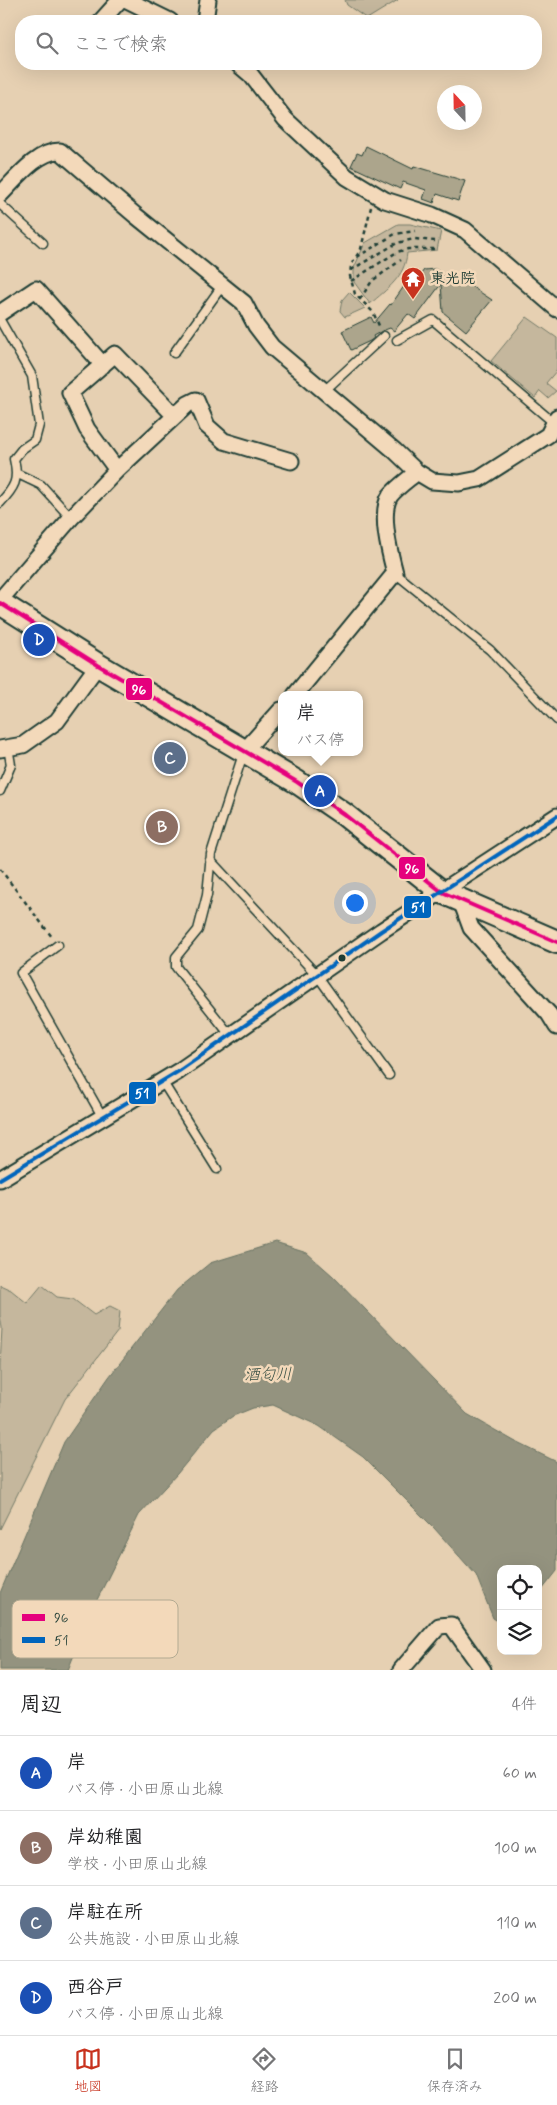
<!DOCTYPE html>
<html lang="ja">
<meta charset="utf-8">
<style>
body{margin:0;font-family:Mynerve,"Klee One",sans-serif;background:#f6f6f6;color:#202124}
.controls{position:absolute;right:15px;bottom:15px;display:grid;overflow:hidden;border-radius:10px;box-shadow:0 5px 20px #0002}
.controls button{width:45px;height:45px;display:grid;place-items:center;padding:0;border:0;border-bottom:1px solid #e0e0e0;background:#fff;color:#202124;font:25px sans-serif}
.compass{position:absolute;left:437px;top:85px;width:45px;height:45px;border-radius:50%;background:#fff;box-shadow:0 5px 20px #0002;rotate:338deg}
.you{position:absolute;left:354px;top:902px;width:18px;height:18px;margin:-12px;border:4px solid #fff;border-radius:50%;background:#1a73e8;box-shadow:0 0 0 8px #1a73e833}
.badge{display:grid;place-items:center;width:32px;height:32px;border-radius:50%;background:#c8321e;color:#fff;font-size:16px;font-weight:700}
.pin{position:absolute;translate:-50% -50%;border:2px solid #fff;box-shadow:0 1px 5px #0006}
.popup{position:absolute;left:278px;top:691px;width:85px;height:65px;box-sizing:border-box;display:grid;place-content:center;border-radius:10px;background:#fff;filter:drop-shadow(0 1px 4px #0005);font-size:16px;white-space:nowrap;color:#757577}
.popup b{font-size:19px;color:#202124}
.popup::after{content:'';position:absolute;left:50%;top:100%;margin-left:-10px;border:10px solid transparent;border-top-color:#fff}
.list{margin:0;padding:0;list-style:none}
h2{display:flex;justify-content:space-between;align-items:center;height:65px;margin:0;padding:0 20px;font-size:21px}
h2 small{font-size:16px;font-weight:400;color:#757577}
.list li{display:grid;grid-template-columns:32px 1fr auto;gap:15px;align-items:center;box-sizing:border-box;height:75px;padding:0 20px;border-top:1px solid #e0e0e0}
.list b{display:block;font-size:19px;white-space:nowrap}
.list p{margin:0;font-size:16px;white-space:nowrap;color:#757577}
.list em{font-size:16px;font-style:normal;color:#757577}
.icon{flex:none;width:28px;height:28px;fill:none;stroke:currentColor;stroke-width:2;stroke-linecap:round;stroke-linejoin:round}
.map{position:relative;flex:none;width:557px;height:1670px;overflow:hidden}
.search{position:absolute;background:#fff;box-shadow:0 5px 20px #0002;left:15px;right:15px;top:15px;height:55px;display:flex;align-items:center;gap:12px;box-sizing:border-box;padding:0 18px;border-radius:20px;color:#757577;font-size:19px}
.sheet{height:365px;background:#fff}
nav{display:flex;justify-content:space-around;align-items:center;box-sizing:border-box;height:70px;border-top:1px solid #e0e0e0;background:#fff;font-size:14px;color:#757577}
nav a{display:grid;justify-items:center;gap:2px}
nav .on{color:#c8321e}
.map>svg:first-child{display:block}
</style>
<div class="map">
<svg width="557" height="1670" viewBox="0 0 557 1670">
<rect width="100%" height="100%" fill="#e6d0b2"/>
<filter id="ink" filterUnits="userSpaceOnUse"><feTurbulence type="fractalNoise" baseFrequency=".02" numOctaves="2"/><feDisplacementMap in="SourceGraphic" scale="10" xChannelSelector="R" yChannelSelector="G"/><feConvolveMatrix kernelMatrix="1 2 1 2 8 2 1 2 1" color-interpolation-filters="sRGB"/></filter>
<g filter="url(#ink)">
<path fill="#c5b79d" stroke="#727a68" d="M 345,0 L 398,0 L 367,19 L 347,5 Z
M 398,224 L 410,224 L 441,231 L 437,250 L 407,253 C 405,277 387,289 370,304 L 354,282 L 354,268 L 365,243 Z
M 349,292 L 365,308 L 345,317 L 340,311 L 342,300 Z
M 527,317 L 557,338 L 557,370 L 546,383 L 556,391 L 548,398 L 540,391 L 535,398 L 491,361 Z
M 0,1285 L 11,1290 L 27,1303 L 42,1285 L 57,1297 L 73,1299 L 94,1315 L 110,1306 L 120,1311 L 118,1331 L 65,1399 L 0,1529 L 0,1365 L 2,1328 L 0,1316 Z"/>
<path fill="#94937f" stroke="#657161" d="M 275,1243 L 307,1253 L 333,1276 L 467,1414 L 514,1441 L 557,1462 L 557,1571 L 538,1595 L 538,1569 L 501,1569 L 501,1623 L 493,1618 L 476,1575 L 434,1528 L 363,1457 L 319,1426 L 273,1405 L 253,1408 L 233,1416 L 214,1429 L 177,1474 L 139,1515 L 92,1610 L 68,1670 L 0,1670 L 0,1593 L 64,1442 L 109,1377 L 177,1290 L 210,1263 Z"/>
<path fill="#aca58c" stroke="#1f3d34" d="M 366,146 L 413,169 L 414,166 L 465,181 L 458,201 L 437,194 L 434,203 L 423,199 L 426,190 L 403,182 L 400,189 L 351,166 L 357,153 L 362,155 Z
M 435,269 L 451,281 L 454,275 L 492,300 L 466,331 L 443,312 L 441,284 L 415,319 L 408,314 L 394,331 L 390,328 L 382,331 L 373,336 L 374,338 L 370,341 L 351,350 L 342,331 L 371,317 L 374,323 L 390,304 L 391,305 L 409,279 L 414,283 L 424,270 Z
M 169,746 L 180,751 L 170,770 L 159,764 Z"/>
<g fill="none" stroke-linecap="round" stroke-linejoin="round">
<defs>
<path id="service" d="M 0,204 L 43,243
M 0,320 L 32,376 L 39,425 L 35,440 L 22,449 L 14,459 C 19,480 15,487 0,503
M 397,340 L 433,320 L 554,423
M 174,353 L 222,286
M 323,392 L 384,336
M 18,474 L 41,485 L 71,518
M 395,573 L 490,650 L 557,720
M 0,791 L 11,765 L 8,747
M 210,860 L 317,975 L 389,1075
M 58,945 L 21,973 L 102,1116
M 230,1035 L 176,967 L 176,957 L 198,930 L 207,895 L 211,854 L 243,754
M 162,1081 L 217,1169"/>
<path id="minor" d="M 127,0 L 170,21
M 101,21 L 120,0
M 205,21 L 208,0
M 238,64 L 251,75 L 285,119 L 347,177 L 385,200 L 432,215 L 465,230 L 557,309
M 0,195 C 16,179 37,151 60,151 L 135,215 L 244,303 L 256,326 L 272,347 L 395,451 L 417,472 L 432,481 L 459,483 L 479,479 L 548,435 L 557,417
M 0,313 L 36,289 L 103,365
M 117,470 L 87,429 L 70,393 L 115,354 L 175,416
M 0,600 L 71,518 L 117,470 L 188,404 L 196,400 L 207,426 L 224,441 L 291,461
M 295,695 L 395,573 C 390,554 379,513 390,496 C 397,487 409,479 417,472
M 0,749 L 23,745 L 57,721 L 98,665
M 245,750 L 281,710
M 461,901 L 471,928 L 549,1014 L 557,1027
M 0,1179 L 179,1071 L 381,931 L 557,816
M 401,1670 L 439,1626 L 451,1625 L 483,1670"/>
<path id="primary" d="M 0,603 L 98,665 L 297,782 L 345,815 L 442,892 L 557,942"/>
</defs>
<use href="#service" stroke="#1f3d34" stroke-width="11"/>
<use href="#minor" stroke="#1f3d34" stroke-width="19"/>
<use href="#primary" stroke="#1f3d34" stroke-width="26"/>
<path stroke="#1f3d34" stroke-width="2.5" stroke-dasharray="4 4" stroke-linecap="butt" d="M 371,207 L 361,249 L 351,265 L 350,276 L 355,294 L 373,312 L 380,328
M 357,257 L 395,234 L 415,231
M 351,270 L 397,243 L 414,239 L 435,241
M 351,281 L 397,252 L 408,249 L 434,249
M 360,299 L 372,281 L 401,260
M 0,869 L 52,937"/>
<use href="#service" stroke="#f3d9ba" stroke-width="8"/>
<use href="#minor" stroke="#f3d9ba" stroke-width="15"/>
<use href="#primary" stroke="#f3d9ba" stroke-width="22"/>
<defs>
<path id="bus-1" d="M 0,603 L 98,665 L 297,782 L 345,815 L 442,892 L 557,942"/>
<path id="bus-2" d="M 0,1179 L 179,1071 L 381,931 L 557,816"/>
</defs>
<use href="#bus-1" stroke="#f3d9ba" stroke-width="8"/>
<use href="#bus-2" stroke="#f3d9ba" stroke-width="8"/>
<use href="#bus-1" stroke="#e5007d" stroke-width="4"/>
<use href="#bus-2" stroke="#0065bd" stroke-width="4"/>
</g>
</g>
<defs>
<symbol id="temple-pin" viewBox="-11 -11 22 30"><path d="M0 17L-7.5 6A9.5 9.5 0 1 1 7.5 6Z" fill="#c8321e" stroke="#f3d9ba"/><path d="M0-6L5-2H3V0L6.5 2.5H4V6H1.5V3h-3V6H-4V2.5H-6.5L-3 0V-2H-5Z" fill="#fff"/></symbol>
</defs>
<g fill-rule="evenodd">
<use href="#temple-pin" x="399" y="265" width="28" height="38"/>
</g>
<circle fill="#1f3d34" stroke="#f3d9ba" stroke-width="2" cx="342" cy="958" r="4.5"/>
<g text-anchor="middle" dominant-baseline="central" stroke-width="5" stroke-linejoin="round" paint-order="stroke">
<g font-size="15" font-weight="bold" fill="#1f3d34" stroke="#f3d9ba" text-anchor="start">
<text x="430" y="279">東光院</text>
</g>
<g font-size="16" font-style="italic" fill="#364e43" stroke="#f3d9ba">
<text transform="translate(268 1375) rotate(-1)">酒匂川</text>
</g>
</g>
<rect x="12" y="1600" width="166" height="58" rx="8" fill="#f3d9ba" stroke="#b3aa92" stroke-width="1"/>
<rect x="22" y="1614" width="23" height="7" fill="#e5007d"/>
<rect x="22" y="1637" width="23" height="6" fill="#0065bd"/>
<g font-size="14" fill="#1f3d34">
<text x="54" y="1622">96</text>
<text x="54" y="1645">51</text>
</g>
<g stroke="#f3d9ba" stroke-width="2">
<rect x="125" y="677" width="28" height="24" rx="5" fill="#e5007d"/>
<rect x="398" y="856" width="28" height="24" rx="5" fill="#e5007d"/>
<rect x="403" y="895" width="29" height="24" rx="5" fill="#0065bd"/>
<rect x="128" y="1081" width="29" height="24" rx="5" fill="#0065bd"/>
</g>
<g font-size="14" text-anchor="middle" font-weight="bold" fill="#fff">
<text x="139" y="694">96</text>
<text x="412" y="873">96</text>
<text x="418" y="912">51</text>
<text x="142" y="1098">51</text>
</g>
</svg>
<div class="controls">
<button><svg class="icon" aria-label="locate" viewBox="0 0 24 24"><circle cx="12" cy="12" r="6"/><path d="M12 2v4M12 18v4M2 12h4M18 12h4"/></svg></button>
<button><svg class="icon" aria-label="layers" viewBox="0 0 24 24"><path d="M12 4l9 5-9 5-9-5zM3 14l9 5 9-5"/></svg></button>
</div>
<svg class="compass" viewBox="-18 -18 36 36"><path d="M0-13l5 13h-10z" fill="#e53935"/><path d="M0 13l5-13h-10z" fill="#757577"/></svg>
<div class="you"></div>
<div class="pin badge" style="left:320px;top:791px;background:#1a4fb4">A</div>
<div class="popup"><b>岸</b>バス停</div>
<div class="pin badge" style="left:162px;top:827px;background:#8d6e63">B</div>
<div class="pin badge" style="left:170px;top:758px;background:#5c6f8a">C</div>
<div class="pin badge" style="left:39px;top:640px;background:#1a4fb4">D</div>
<div class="search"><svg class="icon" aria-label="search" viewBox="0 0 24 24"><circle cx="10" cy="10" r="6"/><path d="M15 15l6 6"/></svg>ここで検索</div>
</div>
<section class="sheet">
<h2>周辺<small>4件</small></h2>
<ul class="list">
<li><span class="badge" style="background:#1a4fb4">A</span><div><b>岸</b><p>バス停 · 小田原山北線</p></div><em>60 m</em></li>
<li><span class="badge" style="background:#8d6e63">B</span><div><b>岸幼稚園</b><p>学校 · 小田原山北線</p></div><em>100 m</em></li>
<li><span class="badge" style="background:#5c6f8a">C</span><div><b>岸駐在所</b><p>公共施設 · 小田原山北線</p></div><em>110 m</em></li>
<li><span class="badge" style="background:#1a4fb4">D</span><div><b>西谷戸</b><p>バス停 · 小田原山北線</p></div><em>200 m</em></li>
</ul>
</section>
<nav>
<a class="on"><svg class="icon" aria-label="map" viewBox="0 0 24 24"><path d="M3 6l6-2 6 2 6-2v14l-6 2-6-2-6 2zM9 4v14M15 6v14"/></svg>地図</a>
<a><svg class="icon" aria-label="directions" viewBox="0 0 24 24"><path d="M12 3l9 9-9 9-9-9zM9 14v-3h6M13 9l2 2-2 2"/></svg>経路</a>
<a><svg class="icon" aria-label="saved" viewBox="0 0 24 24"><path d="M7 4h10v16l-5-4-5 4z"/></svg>保存済み</a>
</nav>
